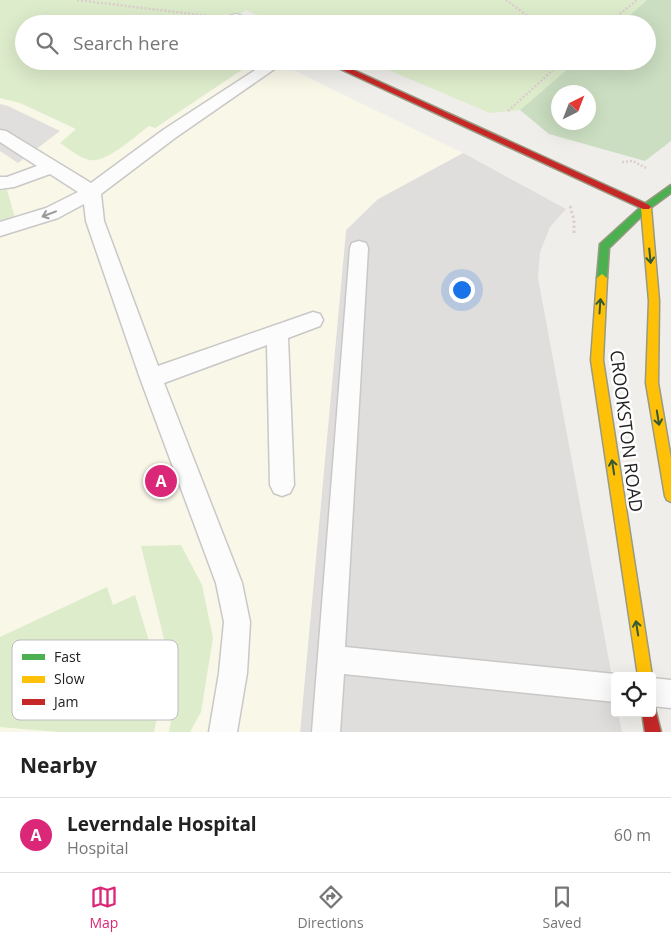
<!DOCTYPE html>
<style>
body{margin:0;font-family:"Open Sans",sans-serif;background:#f6f6f6;color:#222}
.controls{position:absolute;right:15px;bottom:15px;display:grid;overflow:hidden;border-radius:5px;box-shadow:0 5px 20px #0002}
.controls button{width:45px;height:45px;display:grid;place-items:center;padding:0;border:0;border-bottom:1px solid #e0e0e0;background:#fff;color:#222;font:25px sans-serif}
.compass{position:absolute;left:551px;top:85px;width:45px;height:45px;border-radius:50%;background:#fff;box-shadow:0 5px 20px #0002;rotate:42deg}
.you{position:absolute;left:461px;top:289px;width:18px;height:18px;margin:-12px;border:4px solid #fff;border-radius:50%;background:#1a73e8;box-shadow:0 0 0 8px #1a73e833}
.badge{display:grid;place-items:center;width:32px;height:32px;border-radius:50%;background:#db2777;color:#fff;font-size:16px;font-weight:700}
.pin{position:absolute;translate:-50% -50%;border:2px solid #fff;box-shadow:0 1px 5px #0006}
.list{margin:0;padding:0;list-style:none}
h2{display:flex;justify-content:space-between;align-items:center;height:65px;margin:0;padding:0 20px;font-size:21px}
h2 small{font-size:16px;font-weight:400;color:#767676}
.list li{display:grid;grid-template-columns:32px 1fr auto;gap:15px;align-items:center;box-sizing:border-box;height:75px;padding:0 20px;border-top:1px solid #e0e0e0}
.list b{display:block;font-size:19px;white-space:nowrap}
.list p{margin:0;font-size:16px;white-space:nowrap;color:#767676}
.list em{font-size:16px;font-style:normal;color:#767676}
.icon{flex:none;width:28px;height:28px;fill:none;stroke:currentColor;stroke-width:2;stroke-linecap:round;stroke-linejoin:round}
.map{position:relative;flex:none;width:671px;height:732px;overflow:hidden}
.search{position:absolute;background:#fff;box-shadow:0 5px 20px #0002;left:15px;right:15px;top:15px;height:55px;display:flex;align-items:center;gap:12px;box-sizing:border-box;padding:0 18px;border-radius:28px;color:#767676;font-size:19px}
.sheet{height:140px;background:#fff}
nav{display:flex;justify-content:space-around;align-items:center;box-sizing:border-box;height:70px;border-top:1px solid #e0e0e0;background:#fff;font-size:14px;color:#767676}
nav a{display:grid;justify-items:center;gap:2px}
nav .on{color:#db2777}
.map>svg:first-child{display:block}
</style>
<div class="map">
<svg width="671" height="732" viewBox="0 0 671 732">
<rect width="100%" height="100%" fill="#f0eeeb"/>
<path fill="#dfdedc" d="M 463,153 L 566,209 L 550,227 L 540,252 L 538,278 L 615,693 L 615,713 L 618,713 L 622,732 L 300,732 L 346,230 L 378,199 Z"/>
<path fill="#f8f7e8" d="M 0,66 L 155,128 L 246,67 L 295,71 L 463,153 L 378,199 L 346,230 L 300,732 L 0,732 Z"/>
<path fill="#ddeccb" d="M 0,0 L 647,0 L 620,24 L 278,24 L 246,10 L 225,24 L 24,24 L 24,61 L 251,61 L 246,67 L 155,128 L 149,126 C 135,136 103,167 86,159 C 77,156 68,148 60,143 L 76,129 L 20,103 L 0,98 Z
M 367,61 L 577,61 L 520,110 L 490,113 Z
M 7,190 L 15,218 L 0,222 L 0,191 Z
M 181,545 L 202,585 L 213,638 L 201,712 L 190,732 L 169,732 L 177,691 L 141,546 Z
M 107,587 L 113,605 L 135,595 L 163,687 L 154,732 L 60,732 L 0,727 L 0,637 Z"/>
<path fill="#cbdec1" fill-rule="evenodd" d="M 647,0 L 671,0 L 671,141 L 645,161 L 549,134 L 520,110 L 577,61 L 647,61 L 647,24 L 620,24 ZM 558,92 L 588,92 L 588,122 L 558,122 Z"/>
<path fill="#e0dfde" d="M 0,104 L 8,106 L 60,131 L 18,163 L 0,151 Z"/>
<g fill="none" stroke-linecap="round" stroke-linejoin="round">
<defs>
<path id="lane" d="M 269,61 L 286,61 L 175,138 L 101,194 L 104,221 L 158,366 L 313,312 L 320,314 L 323,320 L 320,326 L 288,338 L 294,485 L 290,493 L 282,496 L 274,493 L 270,485 L 267,345 L 164,383 L 242,583 L 250,622 L 247,673 L 237,732 L 209,732 L 219,673 L 224,622 L 216,583 L 140,378 L 86,221 L 84,204 L 58,218 L 0,236 L 0,222 L 46,208 L 78,192 L 50,174 L 14,187 L 0,189 L 0,177 L 7,177 L 37,166 L 0,142 L 0,130 L 6,131 L 91,183 L 163,130 Z
M 359,241 L 366,243 L 368,248 L 345,647 L 615,674 L 619,676 L 615,676 L 615,702 L 344,674 L 340,732 L 312,732 L 350,248 L 352,243 Z
M 652,678 L 671,680 L 671,708 L 652,706 Z"/>
<path id="street" d="M 237,14 L 253,20 L 256,24 L 231,23 L 228,19 L 231,15 Z"/>
<path id="fast" d="M 671,185 L 671,193 L 649,209 L 609,248 L 607,278 L 602,282 L 598,281 L 597,278 L 600,244 L 643,205 Z"/>
<path id="slow" d="M 646,204 L 651,207 L 659,301 L 658,383 L 671,459 L 671,502 L 667,500 L 665,496 L 646,383 L 649,301 L 641,207 Z
M 602,274 L 607,278 L 603,360 L 652,676 L 638,676 L 591,360 L 597,278 Z"/>
<path id="jam" d="M 323,61 L 334,61 L 649,205 L 651,207 L 649,209 L 643,209 Z
M 652,706 L 655,708 L 661,732 L 645,732 L 642,713 L 652,713 Z"/>
</defs>
<use href="#lane" stroke="#c9c8c7" stroke-width="3"/>
<use href="#street" stroke="#c9c8c7" stroke-width="2"/>
<use href="#fast" stroke="#999a82" stroke-width="3"/>
<use href="#slow" stroke="#999a82" stroke-width="3"/>
<use href="#jam" stroke="#999a82" stroke-width="3"/>
<path stroke="#dccecd" stroke-width="2.5" stroke-dasharray="2 2" stroke-linecap="butt" d="M 77,0 L 209,16
M 506,0 L 538,24
M 607,24 L 637,0
M 508,111 L 563,61
M 622,162 L 633,161 L 646,168"/>
<path stroke="#dccecd" stroke-width="3" stroke-dasharray="2.5 2.5" stroke-linecap="butt" d="M 570,206 L 574,220 L 574,233"/>
<use href="#lane" fill="#fdfcfc" fill-rule="evenodd"/>
<use href="#street" fill="#fdfcfc" fill-rule="evenodd"/>
<use href="#fast" fill="#4caf50" fill-rule="evenodd"/>
<use href="#slow" fill="#ffc107" fill-rule="evenodd"/>
<use href="#jam" fill="#c62828" fill-rule="evenodd"/>
</g>
<defs><path id="oneway-shaft" d="M-6 0H5M1.5-3L5.5 0L1.5 3" fill="none" stroke-width="1.6" stroke-linecap="round" stroke-linejoin="round" transform="scale(1.25)"/></defs>
<use stroke="#9a9a9a" href="#oneway-shaft" transform="translate(49 214) rotate(159)"/>
<g stroke="#335a34">
<use href="#oneway-shaft" transform="translate(650 256) rotate(84)"/>
<use href="#oneway-shaft" transform="translate(600 306) rotate(-86)"/>
<use href="#oneway-shaft" transform="translate(658 418) rotate(81)"/>
<use href="#oneway-shaft" transform="translate(613 467) rotate(-99)"/>
<use href="#oneway-shaft" transform="translate(637 628) rotate(-99)"/>
</g>
<g text-anchor="middle" dominant-baseline="central" stroke-width="5" stroke-linejoin="round" paint-order="stroke">
<g font-size="18" fill="#222" stroke="#fff">
<text transform="translate(627 431) rotate(83)">CROOKSTON ROAD</text>
</g>
</g>
<rect x="12" y="640" width="166" height="80" rx="8" fill="#fff" stroke="#bdbdbd" stroke-width="1"/>
<rect x="22" y="654" width="23" height="6" fill="#4caf50"/>
<rect x="22" y="676" width="23" height="7" fill="#ffc107"/>
<rect x="22" y="699" width="23" height="6" fill="#c62828"/>
<g font-size="14" fill="#222">
<text x="54" y="662">Fast</text>
<text x="54" y="684">Slow</text>
<text x="54" y="707">Jam</text>
</g>
</svg>
<div class="controls">
<button><svg class="icon" aria-label="locate" viewBox="0 0 24 24"><circle cx="12" cy="12" r="6"/><path d="M12 2v4M12 18v4M2 12h4M18 12h4"/></svg></button>
</div>
<svg class="compass" viewBox="-18 -18 36 36"><path d="M0-13l5 13h-10z" fill="#e53935"/><path d="M0 13l5-13h-10z" fill="#767676"/></svg>
<div class="you"></div>
<div class="pin badge" style="left:161px;top:481px">A</div>
<div class="search"><svg class="icon" aria-label="search" viewBox="0 0 24 24"><circle cx="10" cy="10" r="6"/><path d="M15 15l6 6"/></svg>Search here</div>
</div>
<section class="sheet">
<h2>Nearby<small></small></h2>
<ul class="list">
<li><span class="badge">A</span><div><b>Leverndale Hospital</b><p>Hospital</p></div><em>60 m</em></li>
</ul>
</section>
<nav>
<a class="on"><svg class="icon" aria-label="map" viewBox="0 0 24 24"><path d="M3 6l6-2 6 2 6-2v14l-6 2-6-2-6 2zM9 4v14M15 6v14"/></svg>Map</a>
<a><svg class="icon" aria-label="directions" viewBox="0 0 24 24"><path d="M12 3l9 9-9 9-9-9zM9 14v-3h6M13 9l2 2-2 2"/></svg>Directions</a>
<a><svg class="icon" aria-label="saved" viewBox="0 0 24 24"><path d="M7 4h10v16l-5-4-5 4z"/></svg>Saved</a>
</nav>
